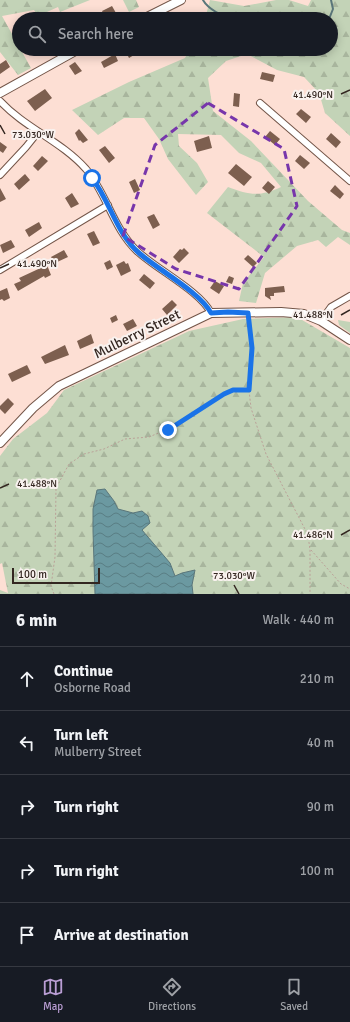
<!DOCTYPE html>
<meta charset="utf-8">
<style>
body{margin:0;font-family:Signika,sans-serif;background:#20242c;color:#f1f3f6}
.scale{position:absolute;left:12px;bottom:10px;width:88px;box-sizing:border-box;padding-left:4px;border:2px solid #332620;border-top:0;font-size:11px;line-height:14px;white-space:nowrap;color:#332620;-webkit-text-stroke:3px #f9f2ef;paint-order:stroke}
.stop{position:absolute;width:12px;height:12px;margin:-9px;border:3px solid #1a73e8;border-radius:50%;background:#fff}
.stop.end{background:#1a73e8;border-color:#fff;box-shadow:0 1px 4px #0008}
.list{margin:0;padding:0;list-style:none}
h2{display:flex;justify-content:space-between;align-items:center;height:52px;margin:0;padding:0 16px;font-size:17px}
h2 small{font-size:13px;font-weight:400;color:#9ea1a6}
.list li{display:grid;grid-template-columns:26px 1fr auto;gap:12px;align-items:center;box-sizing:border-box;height:64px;padding:0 16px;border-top:1px solid #363941}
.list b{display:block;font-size:15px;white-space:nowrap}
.list p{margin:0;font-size:13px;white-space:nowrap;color:#9ea1a6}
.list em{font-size:13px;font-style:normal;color:#9ea1a6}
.icon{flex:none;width:22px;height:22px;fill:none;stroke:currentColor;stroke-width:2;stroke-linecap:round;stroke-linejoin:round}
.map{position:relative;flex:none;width:350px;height:594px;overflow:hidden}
.search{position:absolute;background:#171b24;box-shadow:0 2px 10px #0003;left:12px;right:12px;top:12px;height:44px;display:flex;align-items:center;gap:10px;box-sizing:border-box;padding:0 14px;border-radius:22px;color:#9ea1a6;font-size:15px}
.sheet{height:372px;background:#171b24}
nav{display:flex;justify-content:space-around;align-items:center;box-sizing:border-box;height:56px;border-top:1px solid #363941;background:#171b24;font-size:11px;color:#9ea1a6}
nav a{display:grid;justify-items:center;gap:2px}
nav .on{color:#ba9ed4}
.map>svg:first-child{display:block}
</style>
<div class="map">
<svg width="350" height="594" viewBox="0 0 350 594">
<defs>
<pattern id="forest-firs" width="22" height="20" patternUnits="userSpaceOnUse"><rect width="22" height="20" fill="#c3d3b7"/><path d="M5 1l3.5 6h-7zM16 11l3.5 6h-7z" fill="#a8b59d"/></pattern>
<pattern id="water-waves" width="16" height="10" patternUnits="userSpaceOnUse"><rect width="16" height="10" fill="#6b99a1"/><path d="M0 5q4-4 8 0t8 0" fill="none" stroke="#597d83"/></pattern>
</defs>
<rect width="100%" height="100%" fill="#fddfd4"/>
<path fill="url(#forest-firs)" d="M 0,0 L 90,0 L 60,12 L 58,7 L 38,16 L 34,10 L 2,16 L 31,68 L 18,75 L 0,52 Z
M 123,0 L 136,0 L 139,7 L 129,12 Z
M 210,0 L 244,6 L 276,0 L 289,0 L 308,6 L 311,0 L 350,0 L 350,136 L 325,113 L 319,93 L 304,77 L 277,70 L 247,54 L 226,61 L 208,78 L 213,111 L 251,141 L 308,201 L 342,230 L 350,233 L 350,245 L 338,237 L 326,247 L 318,240 L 297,246 L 265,273 L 256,303 L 239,301 L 243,283 L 264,257 L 207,213 L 228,187 C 249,195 260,197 281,187 L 261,163 L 239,153 L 221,135 L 178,134 L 179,146 L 197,163 L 208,182 L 196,195 L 168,159 L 159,139 L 144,118 L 124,118 L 98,135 L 72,110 L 129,82 L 185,58 L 190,49 L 331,49 L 331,19 L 205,19 Z
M 297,317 L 350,348 L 350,594 L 0,594 L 0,590 L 8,593 L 2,563 L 0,564 L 0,456 L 13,439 L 47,413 L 64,390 L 189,331 L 243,319 Z
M 338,320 L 350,322 L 350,333 L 339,325 Z"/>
<path fill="url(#water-waves)" stroke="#5a767a" d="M 105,489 L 114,501 L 118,509 L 133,513 L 142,511 L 148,516 L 150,523 L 142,530 L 170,563 L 175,576 L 182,573 L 195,570 L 192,585 L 193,594 L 95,594 L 93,531 L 93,509 L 97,490 Z"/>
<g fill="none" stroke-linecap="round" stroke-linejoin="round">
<path stroke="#5a767a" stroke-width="2" d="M 203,0 C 208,9 222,16 232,19
M 329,19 L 333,9 L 331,0"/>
</g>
<path fill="#7d5f4f" d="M 112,6 L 116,13 L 105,18 L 102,11 Z
M 192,14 L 194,19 L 181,19 Z
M 127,49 L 144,49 L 129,58 L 125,50 Z
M 115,54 L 118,61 L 104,68 L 101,62 Z
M 6,60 L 10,67 L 0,74 L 0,64 Z
M 75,62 L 82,71 L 75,75 L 69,66 Z
M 262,72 L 275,75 L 273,82 L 260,79 Z
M 45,89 L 52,98 L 35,111 L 27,101 Z
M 234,93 L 240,94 L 239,107 L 233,106 Z
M 301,109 L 311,117 L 306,123 L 296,114 Z
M 79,129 L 88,140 L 83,143 L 80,140 L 79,141 L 75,133 Z
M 270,131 L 280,139 L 275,145 L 265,137 Z
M 331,133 L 341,142 L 336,148 L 326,139 Z
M 209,136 L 212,148 L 197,152 L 194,141 Z
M 0,142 L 7,147 L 3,153 L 0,151 Z
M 105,146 L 115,158 L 109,163 L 99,150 Z
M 300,155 L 310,163 L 304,169 L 295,161 Z
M 42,156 L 48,161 L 38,171 L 33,166 Z
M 236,164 L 252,177 L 244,186 L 228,173 Z
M 25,174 L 30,180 L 19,190 L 14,184 Z
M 135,179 L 140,190 L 134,193 L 129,182 Z
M 268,181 L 275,187 L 269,194 L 262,188 Z
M 335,185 L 344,194 L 340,199 L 330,191 Z
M 0,188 L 6,199 L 0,202 Z
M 72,193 L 79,204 L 71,208 L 65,198 Z
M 154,214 L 160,225 L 153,229 L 147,217 Z
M 39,222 L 42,228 L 29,237 L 25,230 Z
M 94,231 L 100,243 L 93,246 L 87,234 Z
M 11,240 L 15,247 L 3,253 L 0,245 Z
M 184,248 L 189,253 L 179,263 L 173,257 L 180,249 L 182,250 Z
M 64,250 L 68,257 L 55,263 L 51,257 Z
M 248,255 L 257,263 L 253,267 L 244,259 Z
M 110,260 L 113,267 L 107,270 L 104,263 Z
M 124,261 L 126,264 L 128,263 L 131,271 L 121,276 L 116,265 Z
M 47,265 L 51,275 L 45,278 L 44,276 L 18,291 L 14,284 L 21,281 L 19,278 Z
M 144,274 L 155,283 L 150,289 L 139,280 Z
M 229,276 L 234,278 L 232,284 L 226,282 Z
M 215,281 L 224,286 L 219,294 L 210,288 Z
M 284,286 L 285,292 L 274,293 L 274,296 L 270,296 L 271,300 L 265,296 L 265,288 Z
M 7,288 L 10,298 L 4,301 L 2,299 L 0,300 L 0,291 Z
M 172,300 L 177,305 L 167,315 L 162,309 Z
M 116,315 L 118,320 L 112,323 L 110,318 Z
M 133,319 L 137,326 L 127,331 L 123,324 Z
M 91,334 L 94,343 L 80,349 L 77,341 Z
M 65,345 L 69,355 L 45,364 L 41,357 Z
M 27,365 L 31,373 L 12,382 L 8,374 Z
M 8,398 L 14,404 L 5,414 L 0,409 L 0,406 Z"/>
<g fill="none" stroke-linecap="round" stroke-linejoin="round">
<defs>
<path id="minor" d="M 0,101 C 25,128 61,141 86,169 C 107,194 113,228 137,251 C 156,269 200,291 211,313
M 260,103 L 350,181
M 0,175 L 26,147 L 38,132
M 0,270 L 108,205
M 321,321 L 331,307 L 350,296"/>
<path id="tertiary" d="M 143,19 L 181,0
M 0,93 L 79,49
M 0,443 L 33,408 L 59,386 L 211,313 L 281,312 L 304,314 L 321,321 L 350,340"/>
</defs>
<use href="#minor" stroke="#735548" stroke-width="8"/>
<use href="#tertiary" stroke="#735548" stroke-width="10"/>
<path stroke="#baa198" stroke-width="1" stroke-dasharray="2 2" stroke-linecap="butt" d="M 249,319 L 252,348 L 249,390 L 251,408 L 266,454 L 308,535 L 310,550 L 310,594
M 311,550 L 341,584 L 350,589
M 54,594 L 51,586 L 55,557 L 56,488 L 69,464 L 84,454 L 104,449 L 125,439 L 149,437 L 168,429 L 224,394 L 233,390 L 249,390"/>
<use href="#minor" stroke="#fff" stroke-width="6"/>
<use href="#tertiary" stroke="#fff" stroke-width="8"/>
</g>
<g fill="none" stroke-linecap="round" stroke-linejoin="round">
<path stroke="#1a73e8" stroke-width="5" d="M 92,178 C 110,201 116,233 139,253 C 157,269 201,293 211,313 L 228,312 L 248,313 L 252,348 L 249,390 L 233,390 L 224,394 L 168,430"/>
</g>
<path fill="none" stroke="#7736ab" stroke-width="3" stroke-dasharray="8 5" stroke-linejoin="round" d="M 208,103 L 284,149 L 297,206 L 239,289 L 176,269 L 123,236 L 155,145 Z"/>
<path fill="none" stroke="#332620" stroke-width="1.5" d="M 341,94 L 350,90M 0,125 L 5,134M 0,268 L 9,264M 341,315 L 350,310M 0,488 L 9,484M 341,535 L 350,530M 234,585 L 239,594"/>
<g text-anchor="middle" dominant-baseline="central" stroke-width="4" stroke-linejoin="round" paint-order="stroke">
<g font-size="14" fill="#332620" stroke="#f9f2ef">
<text transform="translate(137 334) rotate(-26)">Mulberry Street</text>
</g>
</g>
<g font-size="10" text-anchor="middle" fill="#332620" stroke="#f9f2ef" stroke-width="4" stroke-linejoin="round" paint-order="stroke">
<text x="313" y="98">41.490°N</text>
<text x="33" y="138">73.030°W</text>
<text x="37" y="267">41.490°N</text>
<text x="313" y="318">41.488°N</text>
<text x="37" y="487">41.488°N</text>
<text x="313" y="538">41.486°N</text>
<text x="234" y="579">73.030°W</text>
</g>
</svg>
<div class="scale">100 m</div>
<div class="stop" style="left:92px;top:178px"></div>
<div class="stop end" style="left:168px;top:430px"></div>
<div class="search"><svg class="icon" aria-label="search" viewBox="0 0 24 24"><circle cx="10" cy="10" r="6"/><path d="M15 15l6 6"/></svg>Search here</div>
</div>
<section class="sheet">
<h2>6 min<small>Walk · 440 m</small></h2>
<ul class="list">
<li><svg class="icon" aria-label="ahead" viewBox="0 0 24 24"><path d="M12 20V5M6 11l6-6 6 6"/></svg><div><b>Continue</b><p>Osborne Road</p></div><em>210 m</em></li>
<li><svg class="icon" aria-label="left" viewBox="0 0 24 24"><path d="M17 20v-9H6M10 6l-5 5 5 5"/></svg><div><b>Turn left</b><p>Mulberry Street</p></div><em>40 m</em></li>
<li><svg class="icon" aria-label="right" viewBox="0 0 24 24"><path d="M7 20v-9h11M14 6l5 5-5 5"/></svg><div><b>Turn right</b></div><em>90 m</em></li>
<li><svg class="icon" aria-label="right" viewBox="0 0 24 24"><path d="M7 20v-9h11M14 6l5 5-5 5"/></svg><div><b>Turn right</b></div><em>100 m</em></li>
<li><svg class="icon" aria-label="arrive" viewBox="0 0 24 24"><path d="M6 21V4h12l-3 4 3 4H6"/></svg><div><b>Arrive at destination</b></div></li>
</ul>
</section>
<nav>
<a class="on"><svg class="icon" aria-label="map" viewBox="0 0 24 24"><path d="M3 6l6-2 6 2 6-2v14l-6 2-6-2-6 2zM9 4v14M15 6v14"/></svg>Map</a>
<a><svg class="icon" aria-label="directions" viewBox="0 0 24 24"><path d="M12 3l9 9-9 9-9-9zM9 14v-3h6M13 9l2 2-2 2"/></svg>Directions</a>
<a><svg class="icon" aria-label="saved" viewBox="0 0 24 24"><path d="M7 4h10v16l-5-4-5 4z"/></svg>Saved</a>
</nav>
